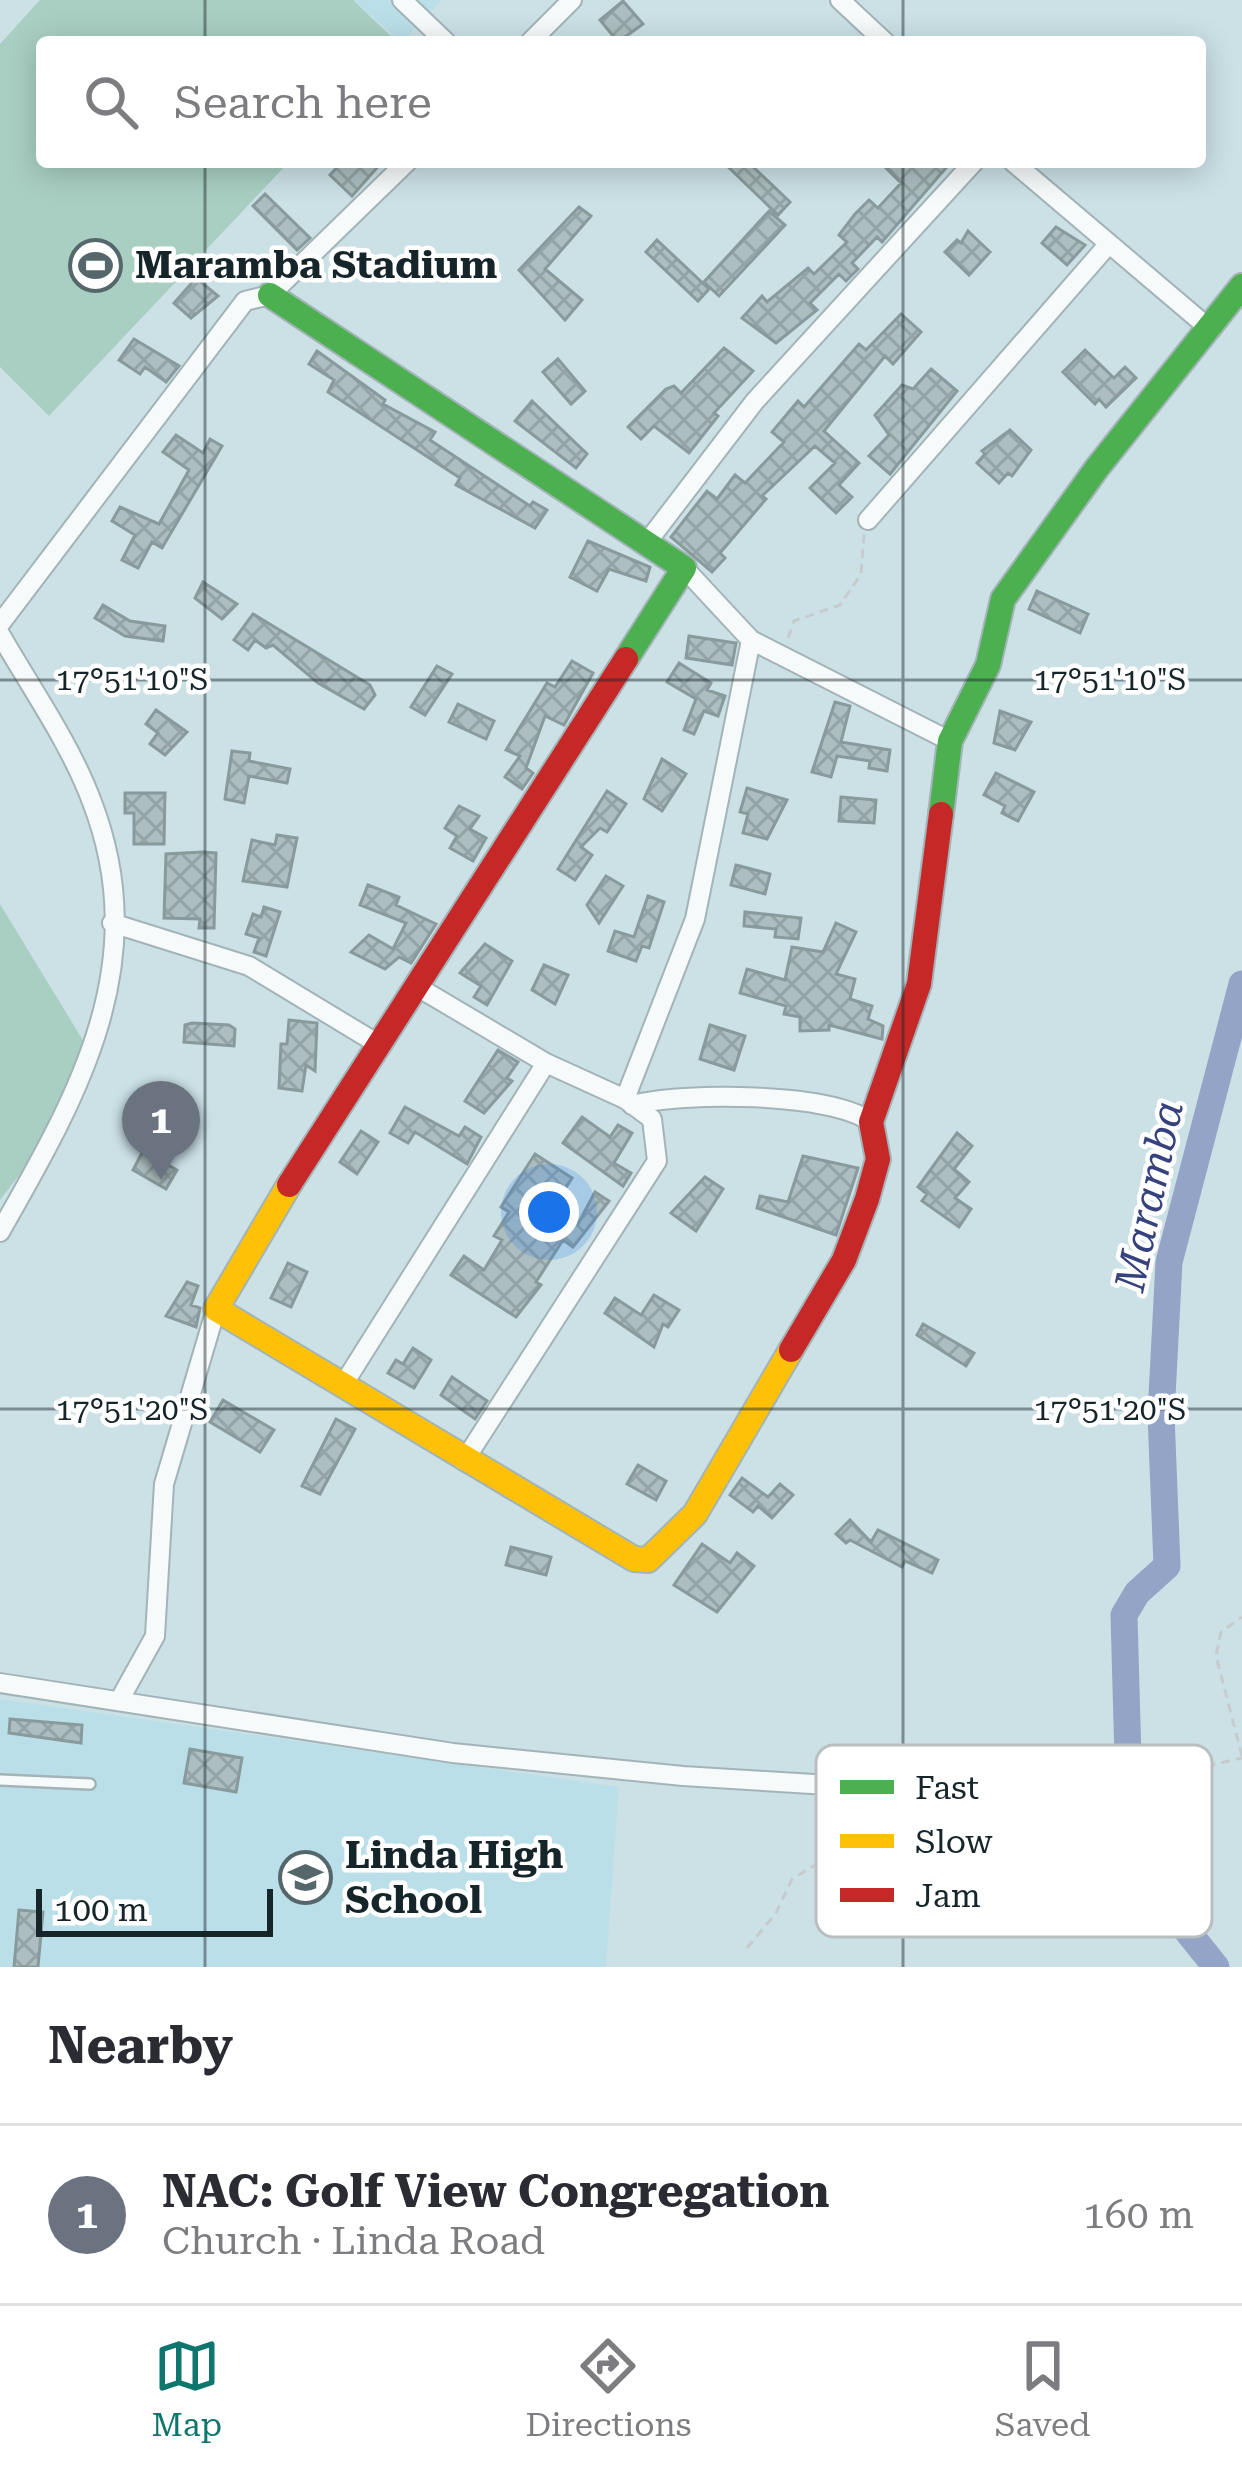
<!DOCTYPE html>
<meta charset="utf-8">
<style>
body{margin:0;font-family:"Roboto Serif",serif;background:#f7f7f7;color:#2b2b33}
.scale{position:absolute;left:36px;bottom:30px;width:237px;box-sizing:border-box;padding-left:12px;border:6px solid #162529;border-top:0;font-size:33px;line-height:42px;white-space:nowrap;color:#162529;-webkit-text-stroke:9px #fff;paint-order:stroke}
.you{position:absolute;left:549px;top:1212px;width:42px;height:42px;margin:-30px;border:9px solid #fff;border-radius:50%;background:#1a73e8;box-shadow:0 0 0 18px #1a73e833}
.badge{display:grid;place-items:center;width:78px;height:78px;border-radius:50%;background:#0f766e;color:#fff;font-size:39px;font-weight:700}
.pin{position:absolute;translate:-50% -99px;filter:drop-shadow(0 3px 6px #0008)}
.pin::after{content:'';position:absolute;top:63px;width:42px;height:36px;background:inherit;clip-path:polygon(0 0,100% 0,50% 100%)}
.list{margin:0;padding:0;list-style:none}
h2{display:flex;justify-content:space-between;align-items:center;height:156px;margin:0;padding:0 48px;font-size:51px}
h2 small{font-size:39px;font-weight:400;color:#7c7c81}
.list li{display:grid;grid-template-columns:78px 1fr auto;gap:36px;align-items:center;box-sizing:border-box;height:180px;padding:0 48px;border-top:3px solid #e1e1e2}
.list b{display:block;font-size:45px;white-space:nowrap}
.list p{margin:0;font-size:39px;white-space:nowrap;color:#7c7c81}
.list em{font-size:39px;font-style:normal;color:#7c7c81}
.icon{flex:none;width:66px;height:66px;fill:none;stroke:currentColor;stroke-width:2;stroke-linecap:round;stroke-linejoin:round}
.map{position:relative;flex:none;width:1242px;height:1967px;overflow:hidden}
.search{position:absolute;background:#fff;box-shadow:0 6px 30px #0003;left:36px;right:36px;top:36px;height:132px;display:flex;align-items:center;gap:30px;box-sizing:border-box;padding:0 42px;border-radius:12px;color:#7c7c81;font-size:45px}
.sheet{height:336px;background:#fff}
nav{display:flex;justify-content:space-around;align-items:center;box-sizing:border-box;height:168px;border-top:3px solid #e1e1e2;background:#fff;font-size:33px;color:#7c7c81}
nav a{display:grid;justify-items:center;gap:6px}
nav .on{color:#0f766e}
.map>svg:first-child{display:block}
</style>
<div class="map">
<svg width="1242" height="1967" viewBox="0 0 1242 1967">
<defs>
<pattern id="building-cross-hatch" width="8" height="8" patternUnits="userSpaceOnUse" patternTransform="scale(3)"><rect width="8" height="8" fill="#adbec0"/><path d="M0 0l8 8M0 8l8-8" fill="none" stroke="#94a3a5"/></pattern>
</defs>
<rect width="100%" height="100%" fill="#cbe1e6"/>
<path fill="#bbdfe9" d="M 353,0 L 442,0 L 402,42 Z
M 0,1699 L 619,1787 L 606,1967 L 0,1967 Z"/>
<path fill="#a9cfc2" d="M 40,0 L 353,0 L 397,42 L 42,42 L 42,162 L 289,162 L 49,416 L 0,367 L 0,44 Z
M 0,904 L 87,1047 L 60,1122 L 0,1200 Z"/>
<g fill="none" stroke-linecap="round" stroke-linejoin="round">
<path stroke="#94a4c6" stroke-width="27" d="M 1216,1967 L 1176,1917 L 1128,1759 L 1124,1615 L 1137,1593 L 1167,1566 L 1161,1415 L 1169,1262 L 1242,984"/>
</g>
<path fill="url(#building-cross-hatch)" stroke="#889a9b" stroke-width="3" d="M 623,1 L 643,24 L 618,42 L 600,20 Z
M 342,162 L 382,162 L 352,196 L 330,175 Z
M 723,162 L 748,162 L 790,202 L 778,215 Z
M 880,162 L 951,162 L 882,242 L 877,237 L 852,263 L 858,269 L 846,281 L 839,274 L 810,303 L 817,310 L 776,343 L 742,318 L 762,296 L 767,302 L 808,268 L 814,274 L 847,242 L 839,235 L 855,214 L 869,200 L 878,208 L 901,183 Z
M 265,194 L 310,238 L 297,250 L 253,206 Z
M 579,207 L 591,216 L 545,269 L 582,300 L 565,320 L 519,270 Z
M 769,211 L 785,225 L 719,296 L 704,282 Z
M 1056,227 L 1085,245 L 1067,265 L 1042,243 Z
M 968,231 L 990,252 L 969,275 L 945,252 L 957,240 L 961,243 Z
M 657,240 L 709,289 L 698,301 L 646,252 Z
M 196,278 L 218,296 L 191,318 L 174,303 Z
M 901,314 L 921,332 L 893,364 L 885,356 L 824,431 L 859,463 L 839,485 L 852,497 L 836,513 L 810,488 L 835,463 L 815,446 L 762,496 L 766,499 L 720,553 L 725,558 L 712,572 L 671,537 L 707,491 L 717,499 L 735,475 L 745,483 L 784,442 L 772,432 L 798,401 L 804,407 L 859,344 L 866,350 Z
M 134,339 L 179,366 L 166,382 L 145,367 L 140,374 L 119,360 Z
M 724,348 L 753,371 L 714,413 L 718,416 L 689,453 L 654,426 L 641,439 L 628,427 L 666,389 L 674,386 L 681,393 Z
M 1085,350 L 1114,378 L 1125,367 L 1136,378 L 1106,407 L 1099,399 L 1095,404 L 1063,372 Z
M 317,351 L 385,400 L 383,404 L 435,432 L 430,440 L 530,506 L 533,502 L 547,510 L 535,528 L 456,485 L 460,478 L 328,392 L 334,380 L 309,364 Z
M 558,359 L 585,391 L 571,404 L 543,372 Z
M 931,369 L 957,391 L 890,474 L 869,456 L 889,435 L 875,415 L 902,385 L 913,389 Z
M 532,401 L 587,454 L 576,468 L 515,421 Z
M 1010,430 L 1031,450 L 1012,476 L 1008,473 L 999,483 L 977,463 L 985,454 L 982,451 Z
M 176,435 L 203,453 L 210,439 L 222,446 L 162,548 L 152,542 L 138,568 L 122,560 L 135,535 L 112,521 L 120,507 L 159,524 L 189,470 L 163,452 Z
M 588,541 L 650,567 L 646,581 L 609,569 L 597,591 L 570,577 Z
M 203,582 L 237,604 L 222,619 L 195,598 Z
M 1037,591 L 1088,614 L 1080,633 L 1029,609 Z
M 103,605 L 130,621 L 165,626 L 163,641 L 125,636 L 95,618 Z
M 253,614 L 370,685 L 375,695 L 364,709 L 318,683 L 273,645 L 266,648 L 255,640 L 248,650 L 234,640 Z
M 689,636 L 736,643 L 732,665 L 686,658 Z
M 572,661 L 593,673 L 564,725 L 545,716 L 526,768 L 533,773 L 522,789 L 505,777 L 520,756 L 506,750 L 547,683 L 555,687 Z
M 679,663 L 711,683 L 707,690 L 725,696 L 718,716 L 704,711 L 694,734 L 684,730 L 696,699 L 667,682 Z
M 437,666 L 452,674 L 425,715 L 411,707 Z
M 835,702 L 850,706 L 841,742 L 890,750 L 887,771 L 869,768 L 870,761 L 837,756 L 831,777 L 812,772 Z
M 458,704 L 494,721 L 486,739 L 449,722 Z
M 156,710 L 187,732 L 165,755 L 150,744 L 158,733 L 146,724 Z
M 1000,711 L 1031,722 L 1015,750 L 994,743 Z
M 232,751 L 250,753 L 249,761 L 290,769 L 287,783 L 249,776 L 244,803 L 225,799 Z
M 662,759 L 686,774 L 662,811 L 644,799 Z
M 996,773 L 1034,792 L 1018,821 L 1002,813 L 1005,806 L 984,795 Z
M 747,788 L 787,800 L 767,839 L 743,833 L 748,814 L 740,812 Z
M 607,791 L 626,804 L 607,832 L 600,828 L 581,847 L 592,855 L 575,880 L 558,869 Z
M 125,793 L 165,793 L 164,844 L 134,844 L 134,813 L 125,813 Z
M 841,797 L 876,800 L 874,823 L 839,821 Z
M 459,806 L 479,816 L 470,829 L 486,838 L 473,861 L 450,848 L 457,836 L 445,828 Z
M 277,835 L 297,838 L 287,887 L 243,881 L 252,840 L 275,845 Z
M 202,852 L 216,853 L 214,928 L 199,928 L 200,919 L 164,918 L 166,854 Z
M 736,865 L 770,874 L 765,894 L 731,885 Z
M 606,876 L 623,886 L 599,923 L 587,905 Z
M 368,885 L 399,897 L 396,905 L 436,924 L 411,963 L 399,957 L 385,969 L 351,952 L 369,935 L 393,949 L 406,923 L 360,905 Z
M 648,896 L 664,902 L 649,948 L 642,946 L 636,961 L 608,951 L 615,931 L 634,937 Z
M 264,907 L 280,912 L 266,956 L 254,952 L 259,938 L 246,934 L 253,914 L 261,917 Z
M 745,912 L 801,918 L 798,939 L 775,937 L 776,929 L 744,926 Z
M 836,923 L 856,932 L 836,974 L 855,979 L 850,999 L 872,1006 L 868,1019 L 883,1026 L 882,1039 L 829,1025 L 829,1030 L 800,1031 L 800,1017 L 784,1014 L 786,1006 L 740,993 L 747,969 L 785,980 L 792,947 L 823,952 Z
M 485,944 L 512,961 L 487,1005 L 474,997 L 481,986 L 460,973 Z
M 544,965 L 568,975 L 555,1004 L 532,990 Z
M 289,1020 L 317,1023 L 315,1071 L 306,1065 L 302,1091 L 279,1088 L 281,1044 L 287,1044 Z
M 192,1023 L 229,1025 L 235,1029 L 234,1046 L 184,1042 L 185,1025 Z
M 710,1025 L 745,1036 L 734,1070 L 700,1059 Z
M 498,1050 L 518,1062 L 507,1078 L 512,1081 L 484,1113 L 465,1101 Z
M 405,1107 L 459,1136 L 465,1127 L 481,1137 L 467,1164 L 415,1132 L 408,1143 L 390,1133 Z
M 582,1117 L 610,1137 L 618,1125 L 632,1133 L 614,1163 L 631,1173 L 623,1186 L 563,1143 Z
M 361,1131 L 378,1142 L 357,1174 L 340,1162 Z
M 957,1133 L 972,1146 L 954,1169 L 969,1182 L 955,1198 L 971,1209 L 959,1227 L 922,1201 L 927,1194 L 918,1187 Z
M 143,1151 L 177,1170 L 166,1189 L 133,1170 Z
M 535,1154 L 572,1178 L 553,1208 L 578,1224 L 595,1192 L 609,1201 L 573,1247 L 563,1240 L 536,1282 L 541,1285 L 516,1317 L 451,1275 L 464,1256 L 484,1270 L 502,1240 L 494,1236 L 509,1212 L 501,1207 Z
M 803,1156 L 858,1168 L 836,1235 L 757,1208 L 760,1196 L 788,1202 Z
M 705,1177 L 723,1189 L 696,1231 L 671,1213 Z
M 288,1263 L 307,1272 L 291,1307 L 271,1298 Z
M 187,1282 L 198,1286 L 191,1305 L 200,1308 L 196,1327 L 166,1316 Z
M 654,1295 L 679,1310 L 668,1327 L 663,1324 L 654,1347 L 605,1313 L 615,1298 L 641,1315 Z
M 923,1324 L 974,1353 L 966,1366 L 917,1335 Z
M 413,1348 L 431,1360 L 414,1388 L 388,1373 L 396,1360 L 403,1364 Z
M 452,1377 L 487,1401 L 475,1419 L 441,1395 Z
M 223,1400 L 274,1430 L 260,1452 L 210,1422 Z
M 336,1419 L 355,1429 L 320,1494 L 302,1486 Z
M 638,1465 L 666,1481 L 656,1500 L 627,1484 Z
M 742,1478 L 768,1497 L 780,1484 L 793,1495 L 772,1518 L 758,1506 L 753,1512 L 730,1495 Z
M 850,1520 L 871,1542 L 878,1530 L 938,1560 L 932,1573 L 905,1561 L 902,1567 L 850,1540 L 846,1543 L 836,1534 Z
M 702,1544 L 730,1563 L 737,1553 L 754,1566 L 717,1612 L 674,1585 Z
M 511,1547 L 551,1557 L 546,1575 L 506,1565 Z
M 10,1719 L 82,1725 L 81,1743 L 9,1733 Z
M 190,1749 L 242,1758 L 236,1792 L 184,1783 Z
M 19,1910 L 43,1912 L 38,1967 L 14,1967 Z"/>
<g fill="none" stroke-linecap="round" stroke-linejoin="round">
<defs>
<path id="lane" d="M 0,1780 L 90,1784"/>
<path id="street" d="M 402,0 L 446,42
M 840,0 L 885,42
M 530,42 L 572,0
M 1013,162 L 1211,330
M 868,520 L 1107,246
M 648,541 L 755,401 L 974,162
M 684,568 L 751,640 L 950,741
M 0,624 L 245,301 L 270,295 L 407,162
M 0,634 C 31,688 70,743 92,802 C 154,964 78,1095 0,1232
M 112,923 L 249,966 L 378,1044
M 416,986 L 546,1063 L 625,1099 L 652,1119 L 657,1161 L 464,1461
M 625,1099 L 695,919 L 751,640
M 632,1105 C 682,1092 830,1092 871,1122
M 343,1385 L 546,1063
M 0,1683 L 453,1753 L 683,1776 L 1056,1799
M 120,1699 L 155,1636 L 164,1484 L 216,1309"/>
<path id="fast" d="M 270,295 L 684,568 L 626,659
M 941,814 L 950,741 L 988,665 L 1003,599 L 1097,468 L 1242,286"/>
<path id="slow" d="M 289,1185 L 216,1309 L 634,1559 L 648,1560 L 695,1514 L 791,1350"/>
<path id="jam" d="M 289,1185 L 626,659
M 791,1350 L 844,1260 L 867,1199 L 878,1159 L 871,1122 L 919,984 L 941,814"/>
</defs>
<use href="#lane" stroke="#a3b4b8" stroke-width="14"/>
<use href="#street" stroke="#a3b4b8" stroke-width="22"/>
<use href="#fast" stroke="#a3b4b8" stroke-width="28"/>
<use href="#slow" stroke="#a3b4b8" stroke-width="28"/>
<use href="#jam" stroke="#a3b4b8" stroke-width="28"/>
<path stroke="#c6cccd" stroke-width="3" stroke-dasharray="9 6" stroke-linecap="butt" d="M 788,638 L 794,621 L 840,605 L 861,574 L 864,534
M 1242,1756 L 1216,1656 L 1221,1632 L 1242,1617
M 1075,1796 L 1242,1758
M 747,1948 L 776,1913 L 792,1879 L 832,1855 L 935,1811"/>
<use href="#lane" stroke="#f7fafb" stroke-width="9"/>
<use href="#street" stroke="#f7fafb" stroke-width="18"/>
<use href="#fast" stroke="#4caf50" stroke-width="24"/>
<use href="#slow" stroke="#ffc107" stroke-width="24"/>
<use href="#jam" stroke="#c62828" stroke-width="24"/>
</g>
<path fill="none" stroke="#162529" stroke-width="3" stroke-opacity="0.45" d="M 205,0 L 205,42M 903,0 L 903,42M 205,162 L 205,1967M 903,162 L 903,1967M 0,680 L 1242,680M 0,1409 L 1242,1409"/>
<defs>
<symbol id="stadium-ring" viewBox="-11 -11 22 22"><circle r="9.5" fill="#fff" stroke="#55676b" stroke-width="1.5"/><path d="M0-5a6.5 5 0 1 0 0 10a6.5 5 0 1 0 0-10ZM-3.5-1.8h7v3.6h-7Z" fill="#55676b"/></symbol>
<symbol id="school-ring" viewBox="-11 -11 22 22"><circle r="9.5" fill="#fff" stroke="#55676b" stroke-width="1.5"/><path d="M0-5L7-2L0 1L-7-2ZM-4 1L0 2.5L4 1V4Q0 6-4 4Z" fill="#55676b"/></symbol>
</defs>
<g fill-rule="evenodd">
<use href="#stadium-ring" x="66" y="236" width="59" height="59"/>
<use href="#school-ring" x="276" y="1848" width="59" height="59"/>
</g>
<g text-anchor="middle" dominant-baseline="central" stroke-width="9" stroke-linejoin="round" paint-order="stroke">
<g font-size="39" font-weight="bold" fill="#162529" stroke="#fff" text-anchor="start">
<text x="135" y="265">Maramba Stadium</text>
<text x="345" y="1855">Linda High<tspan x="345" dy="45">School</tspan></text>
</g>
<g font-size="42" font-style="italic" fill="#35427d" stroke="#fff">
<text transform="translate(1149 1196) rotate(-78)">Maramba</text>
</g>
</g>
<rect x="816" y="1745" width="396" height="192" rx="18" fill="#fff" stroke="#b9bebf" stroke-width="3"/>
<rect x="840" y="1780" width="54" height="14" fill="#4caf50"/>
<rect x="840" y="1834" width="54" height="14" fill="#ffc107"/>
<rect x="840" y="1888" width="54" height="14" fill="#c62828"/>
<g font-size="33" fill="#162529">
<text x="915" y="1799">Fast</text>
<text x="915" y="1853">Slow</text>
<text x="915" y="1907">Jam</text>
</g>
<g font-size="30" text-anchor="middle" fill="#162529" stroke="#fff" stroke-width="9" stroke-linejoin="round" paint-order="stroke">
<text x="132" y="690">17°51'10"S</text>
<text x="1110" y="690">17°51'10"S</text>
<text x="132" y="1420">17°51'20"S</text>
<text x="1110" y="1420">17°51'20"S</text>
</g>
</svg>
<div class="scale">100 m</div>
<div class="you"></div>
<div class="pin badge" style="left:161px;top:1180px;background:#6b7280">1</div>
<div class="search"><svg class="icon" aria-label="search" viewBox="0 0 24 24"><circle cx="10" cy="10" r="6"/><path d="M15 15l6 6"/></svg>Search here</div>
</div>
<section class="sheet">
<h2>Nearby<small></small></h2>
<ul class="list">
<li><span class="badge" style="background:#6b7280">1</span><div><b>NAC: Golf View Congregation</b><p>Church · Linda Road</p></div><em>160 m</em></li>
</ul>
</section>
<nav>
<a class="on"><svg class="icon" aria-label="map" viewBox="0 0 24 24"><path d="M3 6l6-2 6 2 6-2v14l-6 2-6-2-6 2zM9 4v14M15 6v14"/></svg>Map</a>
<a><svg class="icon" aria-label="directions" viewBox="0 0 24 24"><path d="M12 3l9 9-9 9-9-9zM9 14v-3h6M13 9l2 2-2 2"/></svg>Directions</a>
<a><svg class="icon" aria-label="saved" viewBox="0 0 24 24"><path d="M7 4h10v16l-5-4-5 4z"/></svg>Saved</a>
</nav>
